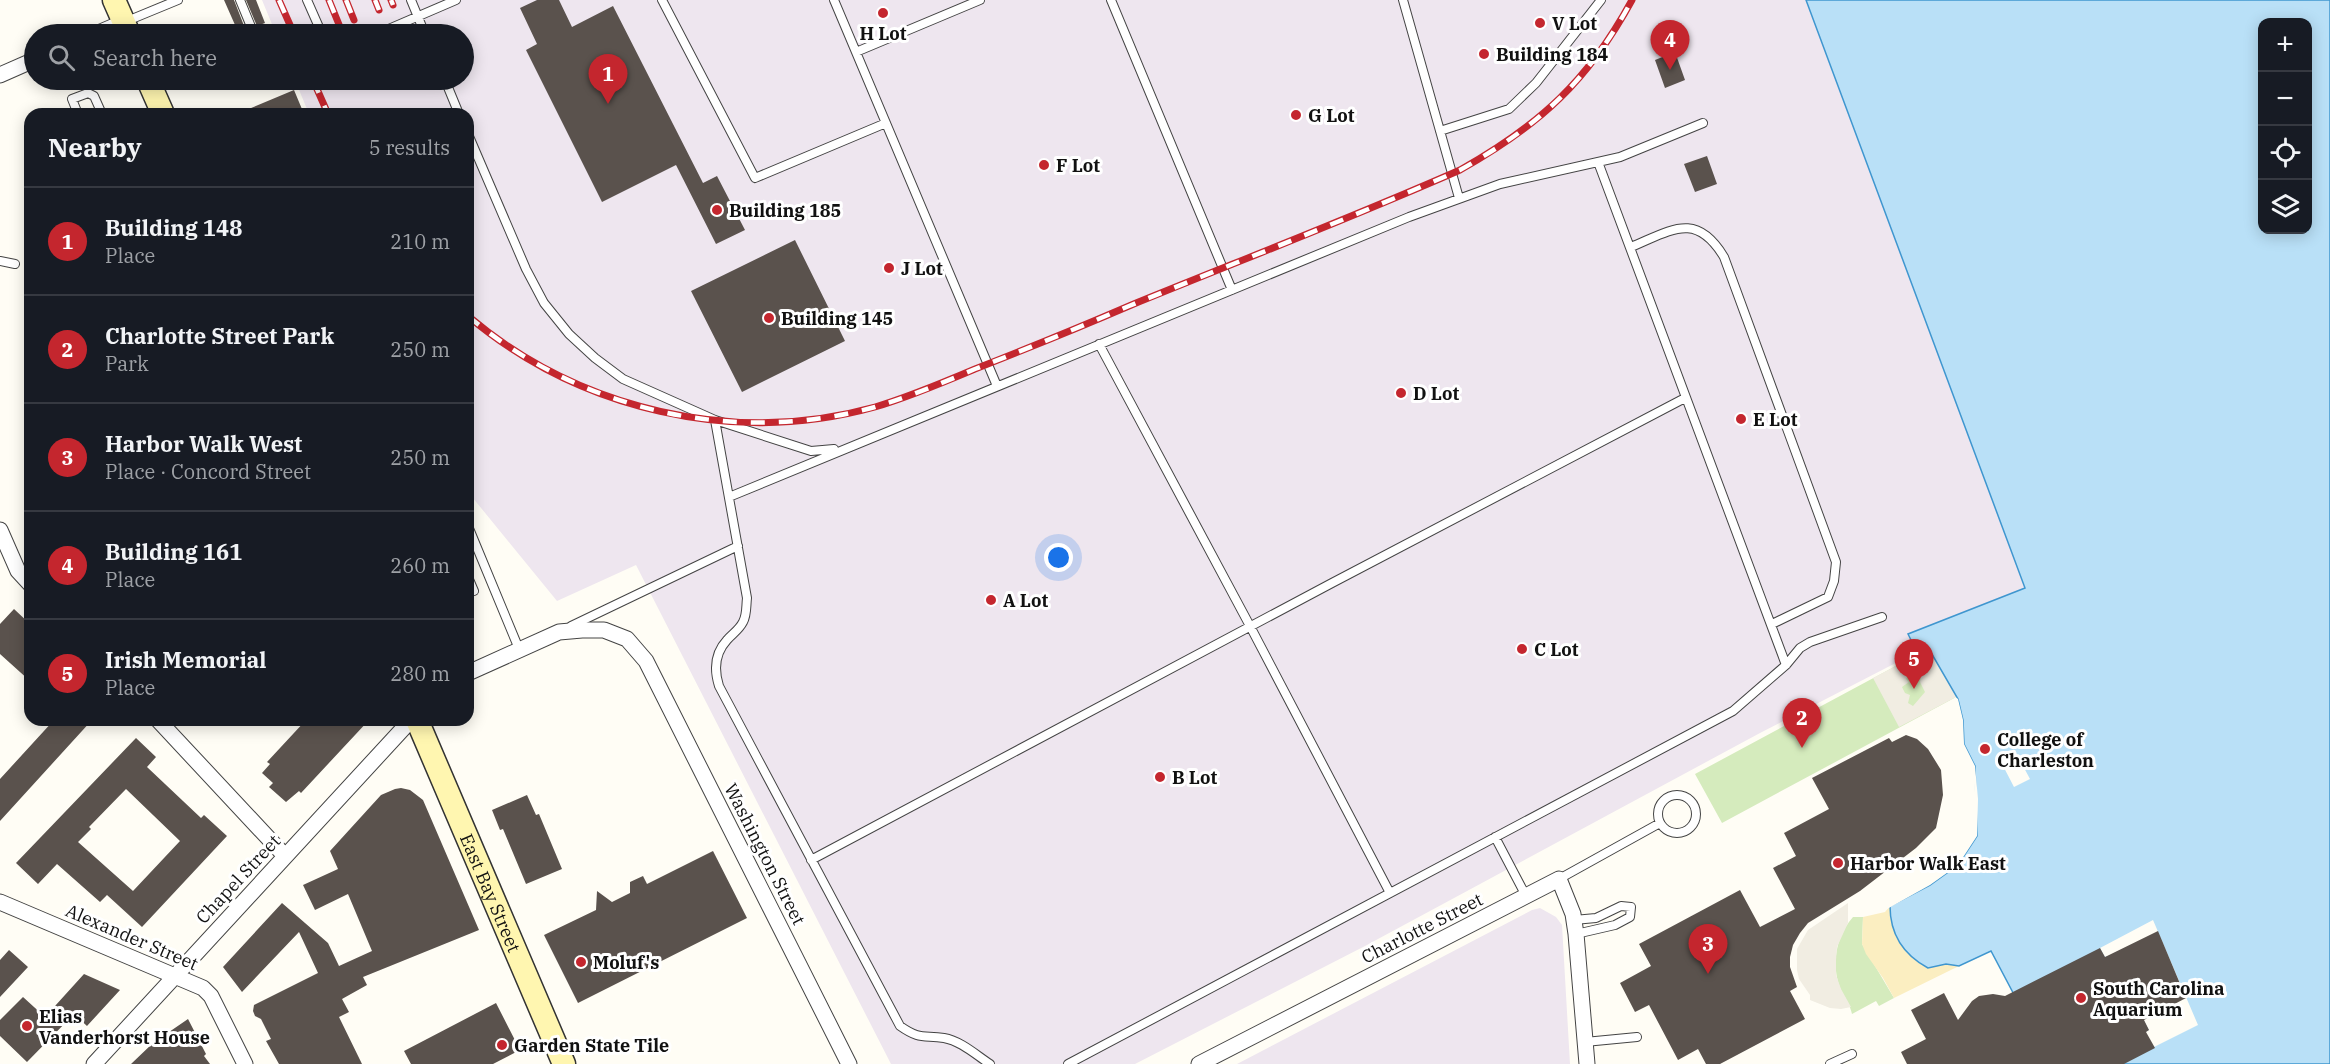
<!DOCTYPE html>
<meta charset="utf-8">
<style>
body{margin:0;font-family:"IBM Plex Serif",serif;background:#242831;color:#f1f3f6}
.controls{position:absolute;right:18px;top:18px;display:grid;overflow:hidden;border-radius:12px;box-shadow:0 3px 15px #0003}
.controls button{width:54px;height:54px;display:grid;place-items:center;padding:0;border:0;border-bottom:2px solid #363941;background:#171b24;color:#f1f3f6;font:30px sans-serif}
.you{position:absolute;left:1059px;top:558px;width:21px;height:21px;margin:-15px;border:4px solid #fff;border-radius:50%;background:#1a73e8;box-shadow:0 0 0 9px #1a73e833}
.badge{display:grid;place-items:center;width:39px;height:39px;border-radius:50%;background:#c4262e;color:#fff;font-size:20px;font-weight:700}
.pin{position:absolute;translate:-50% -50px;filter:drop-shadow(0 2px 3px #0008)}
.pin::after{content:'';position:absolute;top:32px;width:21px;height:18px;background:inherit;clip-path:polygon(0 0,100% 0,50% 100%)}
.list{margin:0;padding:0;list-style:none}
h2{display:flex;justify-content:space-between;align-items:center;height:78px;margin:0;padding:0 24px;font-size:26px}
h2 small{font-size:20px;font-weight:400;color:#9ea1a6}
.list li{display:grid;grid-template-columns:39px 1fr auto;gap:18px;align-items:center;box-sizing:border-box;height:108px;padding:0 24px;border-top:2px solid #363941}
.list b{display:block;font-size:22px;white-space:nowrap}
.list p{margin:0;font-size:20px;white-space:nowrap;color:#9ea1a6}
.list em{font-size:20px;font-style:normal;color:#9ea1a6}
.icon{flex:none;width:33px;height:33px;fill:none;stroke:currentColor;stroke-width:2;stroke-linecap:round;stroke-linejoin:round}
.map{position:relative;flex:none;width:2330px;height:1064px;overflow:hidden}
.search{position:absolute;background:#171b24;box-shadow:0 3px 15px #0003;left:24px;top:24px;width:450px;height:66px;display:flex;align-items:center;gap:15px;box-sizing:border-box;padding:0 21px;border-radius:33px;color:#9ea1a6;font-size:22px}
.panel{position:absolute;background:#171b24;box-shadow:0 3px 15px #0003;left:24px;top:108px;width:450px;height:618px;border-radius:18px}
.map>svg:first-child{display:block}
</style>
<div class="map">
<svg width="2330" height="1064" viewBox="0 0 2330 1064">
<rect width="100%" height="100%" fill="#fffdf5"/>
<path fill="#eee6ef" d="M 262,0 L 1806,0 L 2025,588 L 1908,634 L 1917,652 L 1760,733 L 1365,946 L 1135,1064 L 891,1064 L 636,565 L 557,601 L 468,492 L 468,114 L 309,114 L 295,80 L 464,80 L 464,34 L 276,34 Z
M 1540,908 L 1556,917 L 1562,925 L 1570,1064 L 1237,1064 L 1532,910 Z"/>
<path fill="#d5ebbd" d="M 1933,646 L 1958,696 L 1722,823 L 1695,774 Z
M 1853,917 L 1863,917 L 1862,944 L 1894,998 L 1879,1006 L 1876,1001 L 1852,1014 C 1850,1004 1844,997 1840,988 C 1831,964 1836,936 1853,917 Z"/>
<path fill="#fbeec1" d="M 1890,906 C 1890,934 1904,955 1928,968 L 1946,964 L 1959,966 L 1894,998 L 1883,978 L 1866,954 L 1862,944 L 1863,917 L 1885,912 Z"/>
<path fill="#f1ede2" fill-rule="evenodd" d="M 1932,647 L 1958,696 L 1899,727 L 1873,678 ZM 1915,672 L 1921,675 L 1920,682 L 1925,692 L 1913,706 L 1908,703 L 1910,695 L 1905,693 L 1902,687 L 1909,682 L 1906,679 L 1909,674 Z
M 1848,903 L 1848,923 L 1837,947 L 1836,960 L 1836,975 L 1841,989 L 1851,1007 L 1841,1009 L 1830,1008 L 1810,1000 L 1810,995 L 1799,979 L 1797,970 L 1797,949 L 1808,930 Z"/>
<path fill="#b9e0f7" stroke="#3f96cf" stroke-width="1.5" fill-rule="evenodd" d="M 1806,0 L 2330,0 L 2330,1064 L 2108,1064 L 2019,1004 L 1991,951 L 1959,966 L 1946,964 L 1928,968 C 1904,955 1890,934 1890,906 L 1930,885 L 1958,865 L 1977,836 L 1975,766 L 1964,744 L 1963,720 L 1958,699 L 1929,649 L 1908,659 L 1917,652 L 1908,634 L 2025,588 ZM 2262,22 L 2308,22 L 2308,230 L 2262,230 Z"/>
<path fill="#fffdf5" d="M 1955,697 L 1958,699 L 1963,720 L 1964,744 L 1975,766 L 1978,799 L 1977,836 L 1958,865 L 1930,885 L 1887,909 L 1889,904 L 1928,883 L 1956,863 L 1974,835 L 1975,799 L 1973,767 L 1961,745 Z
M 2016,753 L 2030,779 L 2014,787 L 2000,760 Z
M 2153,920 L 2198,1025 L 2154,1047 L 2132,1039 L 2149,1030 L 2107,956 L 2105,957 L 2100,948 Z"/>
<path fill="#5a524d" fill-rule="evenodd" d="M 224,0 L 234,0 L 246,31 L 239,34 Z
M 246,0 L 256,0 L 265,23 L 257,26 Z
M 537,0 L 559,0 L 572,27 L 613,6 L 703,183 L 717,176 L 745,230 L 716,244 L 676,165 L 602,202 L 526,50 L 537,44 L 520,8 Z
M 1675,52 L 1685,80 L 1665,88 L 1655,60 Z
M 294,90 L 304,114 L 239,114 L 239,113 Z
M 1707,156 L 1717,184 L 1695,192 L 1684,164 Z
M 795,240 L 845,341 L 742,392 L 691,291 Z
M 14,609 L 30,624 L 30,681 L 0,654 L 0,624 Z
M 54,720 L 92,720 L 0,821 L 0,779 Z
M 306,720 L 369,720 L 301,793 L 299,791 L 286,802 L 269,787 L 273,783 L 262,773 L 270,764 L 267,762 Z
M 1906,735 L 1917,739 L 1928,749 L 1941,770 L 1943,795 L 1936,828 L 1916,848 L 1860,891 L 1808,923 L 1800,933 L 1793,945 L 1790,957 L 1790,967 L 1797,987 L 1790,991 L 1805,1019 L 1720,1064 L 1706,1064 L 1698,1049 L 1678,1060 L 1649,1005 L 1635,1012 L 1620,983 L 1651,966 L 1639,944 L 1740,890 L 1760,927 L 1795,909 L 1773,868 L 1796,856 L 1784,833 L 1829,809 L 1812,778 L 1889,738 L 1892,742 Z
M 136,738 L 156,757 L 147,767 L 201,818 L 204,815 L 227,836 L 142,927 L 107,895 L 100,902 L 57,864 L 38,884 L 16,863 ZM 126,789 L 180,841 L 133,891 L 78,842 L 91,829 L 89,827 Z
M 401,788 L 410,790 L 423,800 L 479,930 L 363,977 L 367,985 L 342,999 L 349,1012 L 339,1017 L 362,1064 L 279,1064 L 266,1041 L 271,1039 L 261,1019 L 255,1016 L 253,1011 L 254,1005 L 318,973 L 299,932 L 242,992 L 223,967 L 282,903 L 328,943 L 339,966 L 372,951 L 348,894 L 315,910 L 303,885 L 338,869 L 330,851 L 381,795 L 395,789 Z
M 527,795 L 536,815 L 539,814 L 562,869 L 526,884 L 503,829 L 500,830 L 492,810 Z
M 713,851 L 747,918 L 578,1003 L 544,935 L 596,910 L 597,891 L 612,902 L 630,893 L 630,882 L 643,876 L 647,884 Z
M 2158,931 L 2186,998 L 2144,1020 L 2149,1030 L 2146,1032 L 2155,1048 L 2124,1064 L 1907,1064 L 1901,1052 L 1926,1039 L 1911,1010 L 1944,993 L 1958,1020 L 1972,1001 L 1979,996 L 1993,994 L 2005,996 L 2100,948 L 2105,957 Z
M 9,950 L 28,967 L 0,997 L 0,960 Z
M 84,974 L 120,990 L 87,1026 L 74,1014 L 27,1062 L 0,1036 L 0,1020 L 23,997 L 45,1017 Z
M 496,1003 L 520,1050 L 493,1064 L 411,1064 L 404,1051 Z
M 188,1019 L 206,1054 L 204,1056 L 210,1064 L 131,1064 L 153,1043 Z"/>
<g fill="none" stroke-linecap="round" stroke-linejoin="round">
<defs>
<path id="service" d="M 240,0 L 254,34
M 307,0 L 322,34
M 411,0 L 425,34
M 662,0 L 755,178 L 886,123
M 834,0 L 997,386
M 1111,0 L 1232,290
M 1403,0 L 1459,198
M 127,21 L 178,0
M 377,34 L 456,0
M 856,52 L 980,0
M 445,80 L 459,114
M 78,114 L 72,99 L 88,93 L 94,96 L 102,114
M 1440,131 L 1509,109 L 1536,83 L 1601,0
M 468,134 L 526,269 L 544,303 L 569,334 L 595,358 L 623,379 L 715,420 L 811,451 L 834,449
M 1598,162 L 1786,665
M 1631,247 C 1672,230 1696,211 1724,257 L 1836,562 L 1834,581 L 1828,597 L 1772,624
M 0,261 L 15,264
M 1099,344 L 1250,626 L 1390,893
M 715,420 L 747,598 C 746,606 747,615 743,622 C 739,630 732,634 727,640 C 714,654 714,670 719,686 L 900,1026 C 920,1040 923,1035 944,1038 C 961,1041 976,1055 990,1064
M 729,497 L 1409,217 L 1500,184 L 1620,157 L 1703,123
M 468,526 L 519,649
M 468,577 L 474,591
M 571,626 L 738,546
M1658 814a19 19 0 1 1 38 0a19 19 0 1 1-38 0Z
M 1495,837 L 1526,896
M 811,860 L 1332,583 L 1685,398
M 1559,879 L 1660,823
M 1574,920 L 1596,918 L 1621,906 L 1631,907 L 1630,917 L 1615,925 L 1576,934
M 1585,1042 L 1637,1037
M 1068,1064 L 1733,711 L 1786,665 L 1800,648 L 1810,642 L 1882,617
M 1830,1064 L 1852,1054"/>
<path id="minor" d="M 96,34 L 124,22
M 0,75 L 34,60
M 0,530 L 18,571 L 30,584
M 468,673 L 559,632 L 582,630 L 604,630 L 627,639 L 646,661 L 849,1064
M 158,720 L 285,856
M 0,902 L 203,988 L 211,996 L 245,1064
M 94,1064 L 411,720
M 1199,1064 L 1559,879 L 1573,914 L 1576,934 L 1587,1064"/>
<g id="secondary">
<path d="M 114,0 L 129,34"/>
<path d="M 148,80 L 163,114"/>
<path id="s1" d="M 417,720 L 564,1064"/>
</g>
</defs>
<use href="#service" stroke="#444" stroke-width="10"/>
<use href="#minor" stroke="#444" stroke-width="17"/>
<use href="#secondary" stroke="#333" stroke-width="25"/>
<use href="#service" stroke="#fff" stroke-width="8"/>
<use href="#minor" stroke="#fff" stroke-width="15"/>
<use href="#secondary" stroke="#fff6b0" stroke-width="22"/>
<defs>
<path id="rail" d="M 279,0 L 294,34
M 329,0 L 340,27
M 346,0 L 354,20
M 375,0 L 379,10
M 391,0 L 393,5
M 313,80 L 328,114
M 468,316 C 579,410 734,446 875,407 C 909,397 942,383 975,369 C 1026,349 1078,328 1129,306 C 1239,261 1351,218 1460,170 C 1540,125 1588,81 1632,0"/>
</defs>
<use href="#rail" stroke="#c4262e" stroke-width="7"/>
<use href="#rail" stroke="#fff" stroke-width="4.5" stroke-dasharray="14" stroke-linecap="butt"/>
</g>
<g fill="#c4262e" stroke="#fff" stroke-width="2">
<circle cx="883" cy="13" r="6"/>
<circle cx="1540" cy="23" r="6"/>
<circle cx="1484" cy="54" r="6"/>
<circle cx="1296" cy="115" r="6"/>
<circle cx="1044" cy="165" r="6"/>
<circle cx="717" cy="210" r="6"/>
<circle cx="889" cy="268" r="6"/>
<circle cx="769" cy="318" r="6"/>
<circle cx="1401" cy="393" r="6"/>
<circle cx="1741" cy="419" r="6"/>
<circle cx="991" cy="600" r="6"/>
<circle cx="1522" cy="649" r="6"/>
<circle cx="1985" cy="749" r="6"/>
<circle cx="1160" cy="777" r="6"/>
<circle cx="1838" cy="863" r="6"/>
<circle cx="581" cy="962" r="6"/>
<circle cx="2081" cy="998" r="6"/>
<circle cx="27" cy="1026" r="6"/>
<circle cx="502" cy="1045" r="6"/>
</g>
<g text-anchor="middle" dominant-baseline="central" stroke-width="6" stroke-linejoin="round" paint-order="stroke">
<g font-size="18" font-weight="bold" fill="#111" stroke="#fff" text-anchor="start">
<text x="1552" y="23">V Lot</text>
<text x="883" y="33" text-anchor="middle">H Lot</text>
<text x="1496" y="54">Building 184</text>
<text x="1308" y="115">G Lot</text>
<text x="1056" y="165">F Lot</text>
<text x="729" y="210">Building 185</text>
<text x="901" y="268">J Lot</text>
<text x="781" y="318">Building 145</text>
<text x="1413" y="393">D Lot</text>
<text x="1753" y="419">E Lot</text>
<text x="1003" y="600">A Lot</text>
<text x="1534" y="649">C Lot</text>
<text x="1997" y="739">College of<tspan x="1997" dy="21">Charleston</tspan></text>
<text x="1172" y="777">B Lot</text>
<text x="1850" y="863">Harbor Walk East</text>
<text x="593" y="962">Moluf's</text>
<text x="2093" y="988">South Carolina<tspan x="2093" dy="21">Aquarium</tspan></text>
<text x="39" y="1016">Elias<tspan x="39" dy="21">Vanderhorst House</tspan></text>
<text x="514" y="1045">Garden State Tile</text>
</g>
<g font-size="18" fill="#111" stroke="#fff">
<text transform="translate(765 854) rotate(63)">Washington Street</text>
<text transform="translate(238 879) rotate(-47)">Chapel Street</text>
<text stroke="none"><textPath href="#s1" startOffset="188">East Bay Street</textPath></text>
<text transform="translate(1422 928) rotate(-27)">Charlotte Street</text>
<text transform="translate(132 937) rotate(23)">Alexander Street</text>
</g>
</g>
</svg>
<div class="controls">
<button>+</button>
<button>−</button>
<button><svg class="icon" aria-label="locate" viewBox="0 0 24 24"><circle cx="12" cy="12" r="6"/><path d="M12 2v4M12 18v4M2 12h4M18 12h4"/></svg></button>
<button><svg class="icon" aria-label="layers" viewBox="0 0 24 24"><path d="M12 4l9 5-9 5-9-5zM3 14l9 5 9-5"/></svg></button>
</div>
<div class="you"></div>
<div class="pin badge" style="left:608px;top:104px">1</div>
<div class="pin badge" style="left:1802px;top:748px">2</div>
<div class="pin badge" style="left:1708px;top:974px">3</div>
<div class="pin badge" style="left:1670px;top:70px">4</div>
<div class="pin badge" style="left:1914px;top:689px">5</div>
<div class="search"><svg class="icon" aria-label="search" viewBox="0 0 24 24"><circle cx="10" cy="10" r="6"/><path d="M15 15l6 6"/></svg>Search here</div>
<section class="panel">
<h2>Nearby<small>5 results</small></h2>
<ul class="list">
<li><span class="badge">1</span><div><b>Building 148</b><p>Place</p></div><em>210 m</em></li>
<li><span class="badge">2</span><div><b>Charlotte Street Park</b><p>Park</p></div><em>250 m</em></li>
<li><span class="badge">3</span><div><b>Harbor Walk West</b><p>Place · Concord Street</p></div><em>250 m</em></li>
<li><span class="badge">4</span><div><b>Building 161</b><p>Place</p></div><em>260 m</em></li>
<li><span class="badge">5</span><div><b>Irish Memorial</b><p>Place</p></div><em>280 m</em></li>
</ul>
</section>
</div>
